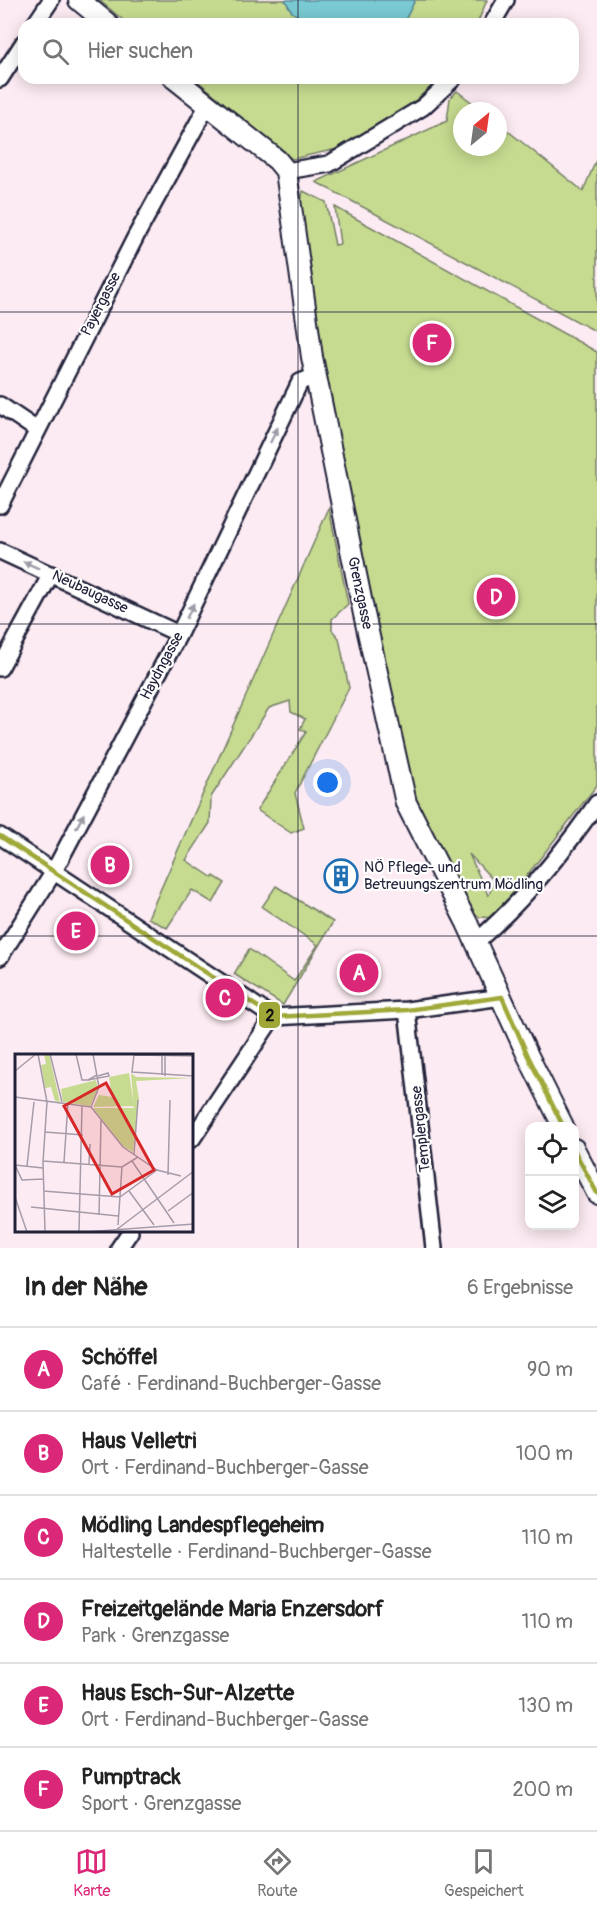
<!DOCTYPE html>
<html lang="de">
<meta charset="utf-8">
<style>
body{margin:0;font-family:Pangolin,sans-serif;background:#f2f2f2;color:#222}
.controls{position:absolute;right:18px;bottom:18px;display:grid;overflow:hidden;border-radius:12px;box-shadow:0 3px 15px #0003}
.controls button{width:54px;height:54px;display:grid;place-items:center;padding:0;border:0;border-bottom:2px solid #e0e0e0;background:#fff;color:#222;font:30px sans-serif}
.compass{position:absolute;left:453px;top:102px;width:54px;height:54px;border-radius:50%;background:#fff;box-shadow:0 3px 15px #0003;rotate:29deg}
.you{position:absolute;left:328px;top:783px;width:21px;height:21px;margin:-15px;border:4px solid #fff;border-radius:50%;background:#1a73e8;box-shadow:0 0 0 9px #1a73e833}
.badge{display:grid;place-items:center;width:39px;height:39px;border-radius:50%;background:#db2777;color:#fff;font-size:20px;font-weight:700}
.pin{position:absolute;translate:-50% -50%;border:3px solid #fff;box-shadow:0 2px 6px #0006}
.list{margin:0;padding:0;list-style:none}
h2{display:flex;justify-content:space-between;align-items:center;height:78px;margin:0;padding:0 24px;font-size:26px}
h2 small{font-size:20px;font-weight:400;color:#767676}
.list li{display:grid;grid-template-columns:39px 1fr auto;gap:18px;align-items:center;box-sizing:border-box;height:84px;padding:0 24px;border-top:2px solid #e0e0e0}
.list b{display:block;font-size:22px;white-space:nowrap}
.list p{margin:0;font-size:20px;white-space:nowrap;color:#767676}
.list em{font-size:20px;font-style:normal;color:#767676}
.icon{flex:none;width:33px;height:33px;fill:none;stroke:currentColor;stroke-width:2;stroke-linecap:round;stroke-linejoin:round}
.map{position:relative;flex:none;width:597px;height:1248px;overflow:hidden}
.search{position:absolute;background:#fff;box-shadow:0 3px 15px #0003;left:18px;right:18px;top:18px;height:66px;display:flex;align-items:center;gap:15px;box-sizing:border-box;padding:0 21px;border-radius:18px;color:#767676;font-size:22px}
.sheet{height:582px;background:#fff}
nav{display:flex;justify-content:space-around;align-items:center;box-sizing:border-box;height:84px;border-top:2px solid #e0e0e0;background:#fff;font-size:16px;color:#767676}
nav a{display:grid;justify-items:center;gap:3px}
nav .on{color:#db2777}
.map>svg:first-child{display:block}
</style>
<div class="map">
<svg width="597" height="1248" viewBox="0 0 597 1248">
<rect width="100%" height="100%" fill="#fcebf2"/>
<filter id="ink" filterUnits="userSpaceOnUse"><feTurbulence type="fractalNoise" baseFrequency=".0167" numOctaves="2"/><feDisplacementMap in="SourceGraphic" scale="12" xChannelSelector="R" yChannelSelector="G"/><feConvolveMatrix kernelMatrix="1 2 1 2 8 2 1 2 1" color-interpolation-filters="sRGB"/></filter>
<g filter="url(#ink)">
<path fill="#c6db90" stroke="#747e66" stroke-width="1.5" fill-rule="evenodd" d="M 99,0 L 285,0 L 292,12 L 310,24 L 128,24 Z
M 415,0 L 487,0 L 477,24 L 403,24 Z
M 194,78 L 441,78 L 409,106 L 337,149 L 292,159 Z
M 457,91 L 483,111 L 462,111 L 462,147 L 498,147 L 498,123 L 583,191 L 597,158 L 597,332 L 316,182 L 447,121 L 450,98 Z
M 303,191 L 326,202 L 335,245 L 340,244 L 335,207 L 597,352 L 597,785 L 494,918 L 480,917 L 471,914 L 410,791 L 297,225 ZM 469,854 L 494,881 L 489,895 L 488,895 Z
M 329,508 L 348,604 L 332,619 L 332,630 L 339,638 L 349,688 L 295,793 L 304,828 L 291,833 L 257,810 L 306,732 L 300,729 L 305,719 L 291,712 L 290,701 L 269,708 L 211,797 L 210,823 L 186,860 L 213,878 L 214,876 L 225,883 L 213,903 L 192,890 L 167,928 L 148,918 Z
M 276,886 L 333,922 L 283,1005 L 234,974 L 249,949 L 294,981 L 318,945 L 262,907 Z"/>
<path fill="#79cad2" stroke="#568796" stroke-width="1.5" d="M 285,0 L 415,0 L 403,24 L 310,24 L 292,12 Z"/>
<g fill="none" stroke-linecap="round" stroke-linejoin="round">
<defs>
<path id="minor" d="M 35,24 L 51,0
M 492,24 L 506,0
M 0,79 L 24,42
M 286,171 L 329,164 L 423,107 L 454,78
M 0,405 L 37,430
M 0,505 L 136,236 L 207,106
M 0,551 L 179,634
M 0,668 L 51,574
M 0,836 L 273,1017 L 407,1010 L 502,997
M 476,942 C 523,901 562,854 597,803
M 0,957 L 53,873 L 179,634 L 300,382 L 316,376
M 407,1010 L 434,1248
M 192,1139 L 273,1017
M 119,1248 L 130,1232"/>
<path id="tertiary" d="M 79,0 L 108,24
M 174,78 L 277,160 L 286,171 L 312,357 L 364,614 L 406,803 L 467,923 L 528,1056 L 563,1126
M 574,1149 L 597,1193"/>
</defs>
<use href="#minor" stroke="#22223b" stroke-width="20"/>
<use href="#tertiary" stroke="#22223b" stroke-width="24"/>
<use href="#minor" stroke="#fff" stroke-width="15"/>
<use href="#tertiary" stroke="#fff" stroke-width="20"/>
<defs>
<path id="bus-1" d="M 0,836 L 273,1017 L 407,1010 L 502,997
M 502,997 L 528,1056 L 563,1126
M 574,1150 L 597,1193"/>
</defs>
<use href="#bus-1" stroke="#fff" stroke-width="9"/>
<use href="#bus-1" stroke="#9fa837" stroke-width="4.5"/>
</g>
<defs><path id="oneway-solid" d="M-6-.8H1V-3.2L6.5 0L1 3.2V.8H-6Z" transform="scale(1.5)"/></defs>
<g fill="#9c9ca7">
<use href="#oneway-solid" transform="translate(274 435) rotate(-64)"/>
<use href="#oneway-solid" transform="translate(31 565) rotate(-156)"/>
<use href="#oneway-solid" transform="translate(190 611) rotate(-64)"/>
<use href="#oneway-solid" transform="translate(80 821) rotate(-62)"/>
</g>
</g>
<path fill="none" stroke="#22223b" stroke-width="1.5" stroke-opacity="0.55" d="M 298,0 L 298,24M 298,78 L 298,1248M 0,312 L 597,312M 0,624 L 597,624M 0,936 L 597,936"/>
<defs>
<symbol id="building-ring" viewBox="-11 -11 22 22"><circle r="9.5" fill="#fff" stroke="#1f6fb2" stroke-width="1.5"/><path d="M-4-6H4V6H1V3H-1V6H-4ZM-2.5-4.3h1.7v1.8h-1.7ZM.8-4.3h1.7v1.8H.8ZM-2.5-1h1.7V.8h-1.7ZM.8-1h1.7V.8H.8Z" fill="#1f6fb2"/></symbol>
</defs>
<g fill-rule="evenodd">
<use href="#building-ring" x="322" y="857" width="38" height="38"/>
</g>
<g text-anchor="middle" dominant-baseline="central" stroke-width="4.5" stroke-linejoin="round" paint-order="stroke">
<g font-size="15" fill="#22223b" stroke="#fff">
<text transform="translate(101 304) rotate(-63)">Payergasse</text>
<text transform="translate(90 592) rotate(25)">Neubaugasse</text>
<text transform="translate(360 593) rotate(78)">Grenzgasse</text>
<text transform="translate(162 666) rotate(-62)">Haydngasse</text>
<text transform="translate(421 1129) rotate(-96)">Templergasse</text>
</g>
<g font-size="15" fill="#22223b" stroke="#fff" text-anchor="start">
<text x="364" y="867">NÖ Pflege- und<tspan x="364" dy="17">Betreuungszentrum Mödling</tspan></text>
</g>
</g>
<g transform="translate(15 1054)">
<rect width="178" height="178" fill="#fcebf2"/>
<path d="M 29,0 L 34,0 L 45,48 L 40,47 L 36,33 L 30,34 L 26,11 L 31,10 ZM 114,19 L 119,52 L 78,53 L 84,41 L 97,43 L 94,23 ZM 116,19 L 121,23 L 178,24 L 121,27 L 124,45 L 118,98 L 108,92 L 78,54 L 119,54 ZM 81,26 L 83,35 L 75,52 L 48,48 L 46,35 Z" fill="#c6db90"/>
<path fill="none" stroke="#a59ba9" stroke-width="1.5" d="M 23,0 L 32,48 L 28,108 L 30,178M 35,0 L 47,48M 61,0 L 67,26 L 75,26M 179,2 L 119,1 L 117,18 L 179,22M 0,17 L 21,0M 82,21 L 73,26 L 94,22 L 93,19 L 83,22M 147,21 L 147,1M 150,22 L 150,1M 0,43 L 76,53 L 108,93 L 142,116 L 166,122M 76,53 L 84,33 L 78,0M 30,78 L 68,81M 119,100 L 123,46M 28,107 L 107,113 L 123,103M 117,107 L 159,169M 49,108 L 53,49M 74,110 L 75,90M 0,111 L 7,126 L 28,125M 0,111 L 28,114M 12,112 L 19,48M 153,121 L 155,46M 28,137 L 105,143 L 142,116M 114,137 L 139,171M 0,143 L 12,178M 16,153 L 103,162M 153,157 L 179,138M 84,161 L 86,66M 103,171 L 107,113M 101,176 L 179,117M 64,178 L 67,52M 70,178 L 179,170"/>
<path fill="#d62828" fill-opacity="0.15" stroke="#d62828" stroke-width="3" d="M 91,29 L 139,116 L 97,140 L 49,52 Z"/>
<rect width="178" height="178" fill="none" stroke="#22223b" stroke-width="3"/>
</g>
<rect stroke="#fff" stroke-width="2" x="258" y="1001" width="23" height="28" rx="6" fill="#9fa837"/>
<g font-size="16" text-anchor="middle" font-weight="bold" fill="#111">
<text x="270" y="1021">2</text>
</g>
</svg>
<div class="controls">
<button><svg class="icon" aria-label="locate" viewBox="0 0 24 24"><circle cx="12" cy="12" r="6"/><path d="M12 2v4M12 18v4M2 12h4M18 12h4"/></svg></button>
<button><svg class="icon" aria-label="layers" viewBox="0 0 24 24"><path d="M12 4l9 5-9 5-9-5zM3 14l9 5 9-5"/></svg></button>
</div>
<svg class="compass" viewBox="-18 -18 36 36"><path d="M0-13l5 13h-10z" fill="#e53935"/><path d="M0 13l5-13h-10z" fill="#767676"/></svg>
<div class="you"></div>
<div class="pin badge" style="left:359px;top:973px">A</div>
<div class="pin badge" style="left:110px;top:865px">B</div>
<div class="pin badge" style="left:225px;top:998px">C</div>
<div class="pin badge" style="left:496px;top:597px">D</div>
<div class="pin badge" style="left:76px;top:931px">E</div>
<div class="pin badge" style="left:432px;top:343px">F</div>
<div class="search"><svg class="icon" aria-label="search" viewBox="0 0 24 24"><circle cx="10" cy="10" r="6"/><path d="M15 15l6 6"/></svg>Hier suchen</div>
</div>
<section class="sheet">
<h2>In der Nähe<small>6 Ergebnisse</small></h2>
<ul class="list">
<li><span class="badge">A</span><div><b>Schöffel</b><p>Café · Ferdinand-Buchberger-Gasse</p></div><em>90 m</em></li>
<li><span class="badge">B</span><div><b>Haus Velletri</b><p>Ort · Ferdinand-Buchberger-Gasse</p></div><em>100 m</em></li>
<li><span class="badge">C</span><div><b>Mödling Landespflegeheim</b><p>Haltestelle · Ferdinand-Buchberger-Gasse</p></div><em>110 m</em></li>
<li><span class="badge">D</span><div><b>Freizeitgelände Maria Enzersdorf</b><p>Park · Grenzgasse</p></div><em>110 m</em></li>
<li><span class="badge">E</span><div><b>Haus Esch-Sur-Alzette</b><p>Ort · Ferdinand-Buchberger-Gasse</p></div><em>130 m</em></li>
<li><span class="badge">F</span><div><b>Pumptrack</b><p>Sport · Grenzgasse</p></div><em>200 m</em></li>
</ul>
</section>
<nav>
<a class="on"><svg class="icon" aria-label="map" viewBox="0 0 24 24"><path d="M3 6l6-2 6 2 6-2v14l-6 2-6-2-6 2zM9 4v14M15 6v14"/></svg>Karte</a>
<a><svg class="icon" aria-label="directions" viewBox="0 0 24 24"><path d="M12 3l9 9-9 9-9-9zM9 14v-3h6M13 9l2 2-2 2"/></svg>Route</a>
<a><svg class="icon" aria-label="saved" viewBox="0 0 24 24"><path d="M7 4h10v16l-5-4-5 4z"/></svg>Gespeichert</a>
</nav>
